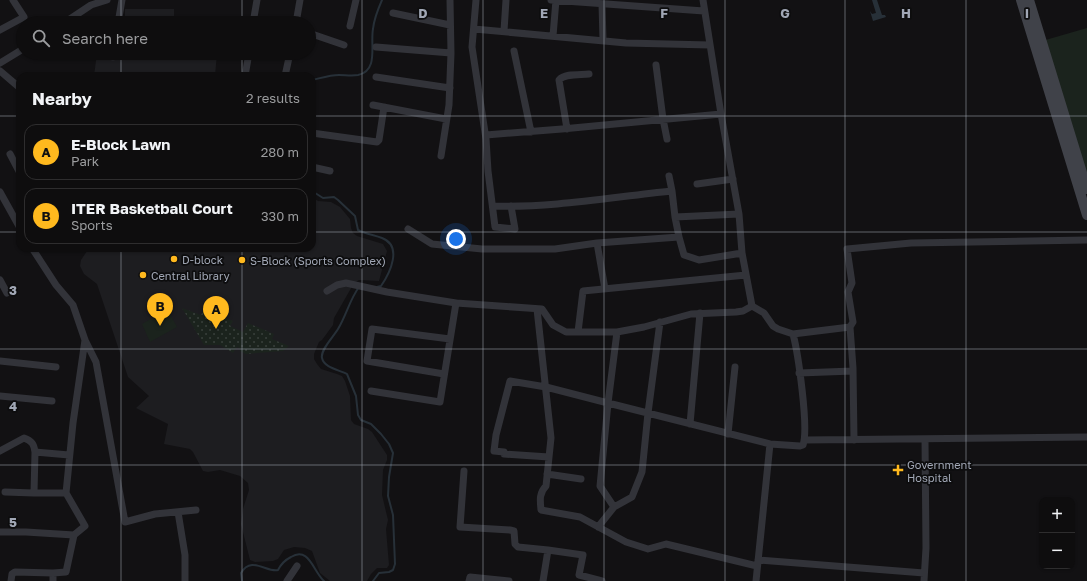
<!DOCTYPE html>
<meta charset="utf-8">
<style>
body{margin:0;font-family:"Golos Text",sans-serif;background:#1c1b1c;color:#f1f3f6}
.controls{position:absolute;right:12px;bottom:12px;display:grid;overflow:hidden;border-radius:8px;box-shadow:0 1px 3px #0004}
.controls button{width:36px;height:36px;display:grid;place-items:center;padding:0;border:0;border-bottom:1px solid #2e2d2e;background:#0e0d0e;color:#f1f3f6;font:20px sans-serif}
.you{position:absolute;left:456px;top:239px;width:14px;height:14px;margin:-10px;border:3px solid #fff;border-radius:50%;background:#1a73e8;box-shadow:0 0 0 6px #1a73e833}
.badge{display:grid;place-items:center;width:26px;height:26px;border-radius:50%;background:#ffb91e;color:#111;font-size:13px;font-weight:700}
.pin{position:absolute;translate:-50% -33px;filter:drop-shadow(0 1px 2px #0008)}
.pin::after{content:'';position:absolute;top:21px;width:14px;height:12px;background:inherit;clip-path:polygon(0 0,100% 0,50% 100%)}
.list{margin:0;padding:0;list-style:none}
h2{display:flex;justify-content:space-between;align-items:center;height:52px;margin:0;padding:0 16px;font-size:17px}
h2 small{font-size:13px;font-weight:400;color:#9b9c9e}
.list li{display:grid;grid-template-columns:26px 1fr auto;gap:12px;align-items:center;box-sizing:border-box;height:56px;margin:0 8px 8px;padding:0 8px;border:1px solid #2e2d2e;border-radius:12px}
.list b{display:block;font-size:15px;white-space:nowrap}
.list p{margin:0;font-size:13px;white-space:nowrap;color:#9b9c9e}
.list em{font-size:13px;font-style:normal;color:#9b9c9e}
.icon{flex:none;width:22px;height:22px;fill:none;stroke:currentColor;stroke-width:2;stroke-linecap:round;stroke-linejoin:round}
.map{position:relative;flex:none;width:1087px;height:581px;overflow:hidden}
.search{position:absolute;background:#0e0d0e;box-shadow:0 1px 3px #0004;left:16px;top:16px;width:300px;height:44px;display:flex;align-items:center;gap:10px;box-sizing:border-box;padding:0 14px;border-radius:22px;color:#9b9c9e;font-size:15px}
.panel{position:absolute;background:#0e0d0e;box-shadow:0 1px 3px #0004;left:16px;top:72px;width:300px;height:180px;border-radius:12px}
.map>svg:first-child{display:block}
</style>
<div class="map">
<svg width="1087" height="581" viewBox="0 0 1087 581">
<defs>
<pattern id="garden-dots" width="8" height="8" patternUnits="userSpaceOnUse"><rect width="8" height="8" fill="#1b231d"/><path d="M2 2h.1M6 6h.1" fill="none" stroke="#39403c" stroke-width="1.8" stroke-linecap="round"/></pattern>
</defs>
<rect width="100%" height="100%" fill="#121113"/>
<path fill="#1d1d20" d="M 125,9 L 174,9 L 174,23 L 125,23 Z
M 97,53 L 217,53 L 215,76 L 94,76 Z
M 312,197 L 318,201 L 331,202 L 340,207 L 350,219 L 351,228 L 353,233 L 357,236 L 383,244 L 387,251 L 379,281 L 359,280 L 354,283 L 334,318 L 333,325 L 322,340 L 319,342 L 314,354 L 314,359 L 317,364 L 321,369 L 337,374 L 342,376 L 345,381 L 350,396 L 351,420 L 354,424 L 368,429 L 372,432 L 387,455 L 387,460 L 383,470 L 382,495 L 388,520 L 386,529 L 389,565 L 387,568 L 377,568 L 371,574 L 367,581 L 330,581 L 320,573 L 312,551 L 305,548 L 294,547 L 284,550 L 278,559 L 273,561 L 255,562 L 250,560 L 241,524 L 243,509 L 249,490 L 248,483 L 240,476 L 220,470 L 208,472 L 203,471 L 193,452 L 190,449 L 164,444 L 168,424 L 136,408 L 149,396 L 128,377 L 97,284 L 84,274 L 80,266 L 81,260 L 89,248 L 312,248 Z"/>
<path fill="#1b231d" d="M 1087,28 L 1087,188 L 1042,41 Z
M 166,311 L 169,312 L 177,327 L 150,342 L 142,324 L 163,312 Z"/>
<path fill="url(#garden-dots)" d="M 182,308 L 201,315 L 204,309 L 233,321 L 230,326 L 243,332 L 248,323 L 274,334 L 272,339 L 289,346 L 283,351 L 246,354 L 240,351 L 241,349 L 237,347 L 233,353 L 220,345 L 204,345 Z"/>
<path fill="#273038" d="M 872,0 L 877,0 L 882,15 L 885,15 L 886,17 L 873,21 L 870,11 L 872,14 L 876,13 Z"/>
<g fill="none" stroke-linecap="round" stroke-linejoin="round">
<path stroke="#273038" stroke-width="2" d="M 312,80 C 321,78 330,75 339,75 C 345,75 352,76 358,75 C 379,71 370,44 373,29 C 374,19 378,9 382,0
M 312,191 L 323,198 L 334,197 L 338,200 L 355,216 L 358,230 C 366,234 374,235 382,238 C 403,246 390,273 381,286 L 377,287
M 359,287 C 350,299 346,316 338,329 C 334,336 320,350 322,358 C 324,368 340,370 347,374 L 356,396 L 358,415 L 361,420 L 371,424 L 381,434 L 389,444 L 393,453 L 389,477 L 388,496 L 393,515 L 395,564 L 393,570 L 389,572 L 379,573 L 373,581
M 242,581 L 241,573 C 251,555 267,573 278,570 C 281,564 285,560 291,557 C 309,546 313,571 324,581"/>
<path stroke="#323339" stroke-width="7" d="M 476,0 L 472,47 L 486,139 L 488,171 L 495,227 L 515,229 L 511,206
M 551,0 L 704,11
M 602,4 L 603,40
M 393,13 L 450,25
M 64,23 L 91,5 L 107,0
M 118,23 L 122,0
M 253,23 L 257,0
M 296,23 L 300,0
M 350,26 L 356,0
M 474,29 L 626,43 L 710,45
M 0,30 L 24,17 L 13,0
M 504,31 L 506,0
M 309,33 L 344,45
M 553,36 L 556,0
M 376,47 L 451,53 L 450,0
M 514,51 L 531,132
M 113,57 L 113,53
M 0,63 L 23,49
M 656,65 L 663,119 L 667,139
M 0,71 L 20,88
M 245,76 L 249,53
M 285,76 L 290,53
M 376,77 L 450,88
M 373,105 L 446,119
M 567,129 L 559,80 C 565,73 580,75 589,74
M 312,133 L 377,142 L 379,140 L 384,107
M 486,135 L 562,129 L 721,114
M 10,154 L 20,173
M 441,156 L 449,105 L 451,53
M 312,167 L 330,171
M 669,176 L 672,191
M 697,184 L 733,179
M 0,192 L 20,228
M 493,206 C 553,208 612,197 672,191 L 675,217
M 408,229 L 432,244 L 482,249 L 555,249 L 597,243 L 605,289
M 679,237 L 684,255 L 699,260 L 742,253
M 597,243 L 679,237 L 675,217 L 739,214
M 32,248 L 56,285 L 73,305 L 85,340 L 96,362 L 125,522 L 155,514 L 196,510
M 0,280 L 7,293
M 327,291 L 337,285 L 346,283 L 387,292 L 456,303 L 542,309 L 553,325 L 566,332 L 617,332 L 644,327 L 691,314 L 736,312 L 743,311 L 752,306
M 537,309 L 551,438 L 546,486 C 539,493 540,500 541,510 L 580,517 L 626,542 L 648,549 L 666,544 L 757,566
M 850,327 L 853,368 L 854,440
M 578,332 L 583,291 L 746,275
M 617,332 L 608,403 L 770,444 L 800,446 L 803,445 C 809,428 798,353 793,334 L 778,329 L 773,326 L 764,313 L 752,306 L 742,253 L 739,214 L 721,114 L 703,0
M 793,334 L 850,327 L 853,322 L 848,292 L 852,283 L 847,249 L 911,243 L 1087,240
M 0,361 L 56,367
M 799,373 L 853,371
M 444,374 L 367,361 L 372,329 L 450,339
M 371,391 L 440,402 L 456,303
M 0,396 L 52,401
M 690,424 L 700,313
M 728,434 L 735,367
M 805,440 L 1087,437
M 0,451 L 24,438 C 32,441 34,444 35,452 L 69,455
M 35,452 L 34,493 L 66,493
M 549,457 L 504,454 L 504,452 L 494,451 L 496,435 L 510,381 L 546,387 L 608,403 L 600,486 L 614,507 L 598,527
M 464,471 L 460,527 L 510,530 L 514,531 L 515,544 L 518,547 L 548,550 L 543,581
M 547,474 L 581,479
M 5,492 L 34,493
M 614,507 L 632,497 L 642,472 L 648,413 L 660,322
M 178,512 L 185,555 L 185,581
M 0,532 L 26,532 L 74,535
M 548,550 L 583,555 L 579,575 L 602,581
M 758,560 L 924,573
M 11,581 L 12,574 L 15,572 L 53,573
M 53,581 L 53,573 L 66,572 L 74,535 L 85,526 L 66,493 L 73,423 L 85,340
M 287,581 L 297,566
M 469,581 L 470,577 L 509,581
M 756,581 L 770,444
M 924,581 L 926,548 L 925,439"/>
<path stroke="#404249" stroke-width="10" d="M 1021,0 L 1087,215
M 1029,0 L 1087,189"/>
</g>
<path fill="none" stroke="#a1a7b5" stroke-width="1" stroke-opacity="0.55" d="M 121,0 L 121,23M 242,0 L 242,23M 362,0 L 362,581M 483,0 L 483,581M 604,0 L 604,581M 725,0 L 725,581M 845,0 L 845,581M 966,0 L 966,581M 121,53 L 121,76M 242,53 L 242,76M 0,116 L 20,116M 312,116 L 1087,116M 0,232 L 20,232M 312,232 L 1087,232M 121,248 L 121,581M 242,248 L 242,581M 0,349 L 1087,349M 0,465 L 1087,465"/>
<g fill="#ffb91e" stroke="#0d0d0e" stroke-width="1.5">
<circle cx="174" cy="259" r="4"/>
<circle cx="242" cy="260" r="4"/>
<circle cx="143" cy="275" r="4"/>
<path d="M896 464h4v4h4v4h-4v4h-4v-4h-4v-4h4z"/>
</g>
<g text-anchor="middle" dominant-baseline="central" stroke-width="3.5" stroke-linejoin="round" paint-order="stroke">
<g font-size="11" fill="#a1a7b5" stroke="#0d0d0e" text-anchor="start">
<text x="182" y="259">D-block</text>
<text x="250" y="260">S-Block (Sports Complex)</text>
<text x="151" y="275">Central Library</text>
<text x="907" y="464">Government<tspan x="907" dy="13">Hospital</tspan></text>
</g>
</g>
<g font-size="13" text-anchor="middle" font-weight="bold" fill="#a1a7b5" stroke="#0d0d0e" stroke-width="3.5" stroke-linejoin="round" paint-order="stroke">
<text x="423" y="18">D</text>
<text x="544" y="18">E</text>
<text x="664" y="18">F</text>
<text x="785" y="18">G</text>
<text x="906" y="18">H</text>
<text x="1027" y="18">I</text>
<text x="13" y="295">3</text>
<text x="13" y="411">4</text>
<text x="13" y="527">5</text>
</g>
</svg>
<div class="controls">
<button>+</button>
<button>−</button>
</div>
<div class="you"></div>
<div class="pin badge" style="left:216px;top:329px">A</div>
<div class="pin badge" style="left:160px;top:326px">B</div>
<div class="search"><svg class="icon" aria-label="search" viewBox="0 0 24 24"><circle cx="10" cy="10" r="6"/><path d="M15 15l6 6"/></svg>Search here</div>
<section class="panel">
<h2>Nearby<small>2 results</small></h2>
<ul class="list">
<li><span class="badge">A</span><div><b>E-Block Lawn</b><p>Park</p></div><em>280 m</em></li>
<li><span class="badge">B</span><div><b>ITER Basketball Court</b><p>Sports</p></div><em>330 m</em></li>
</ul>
</section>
</div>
